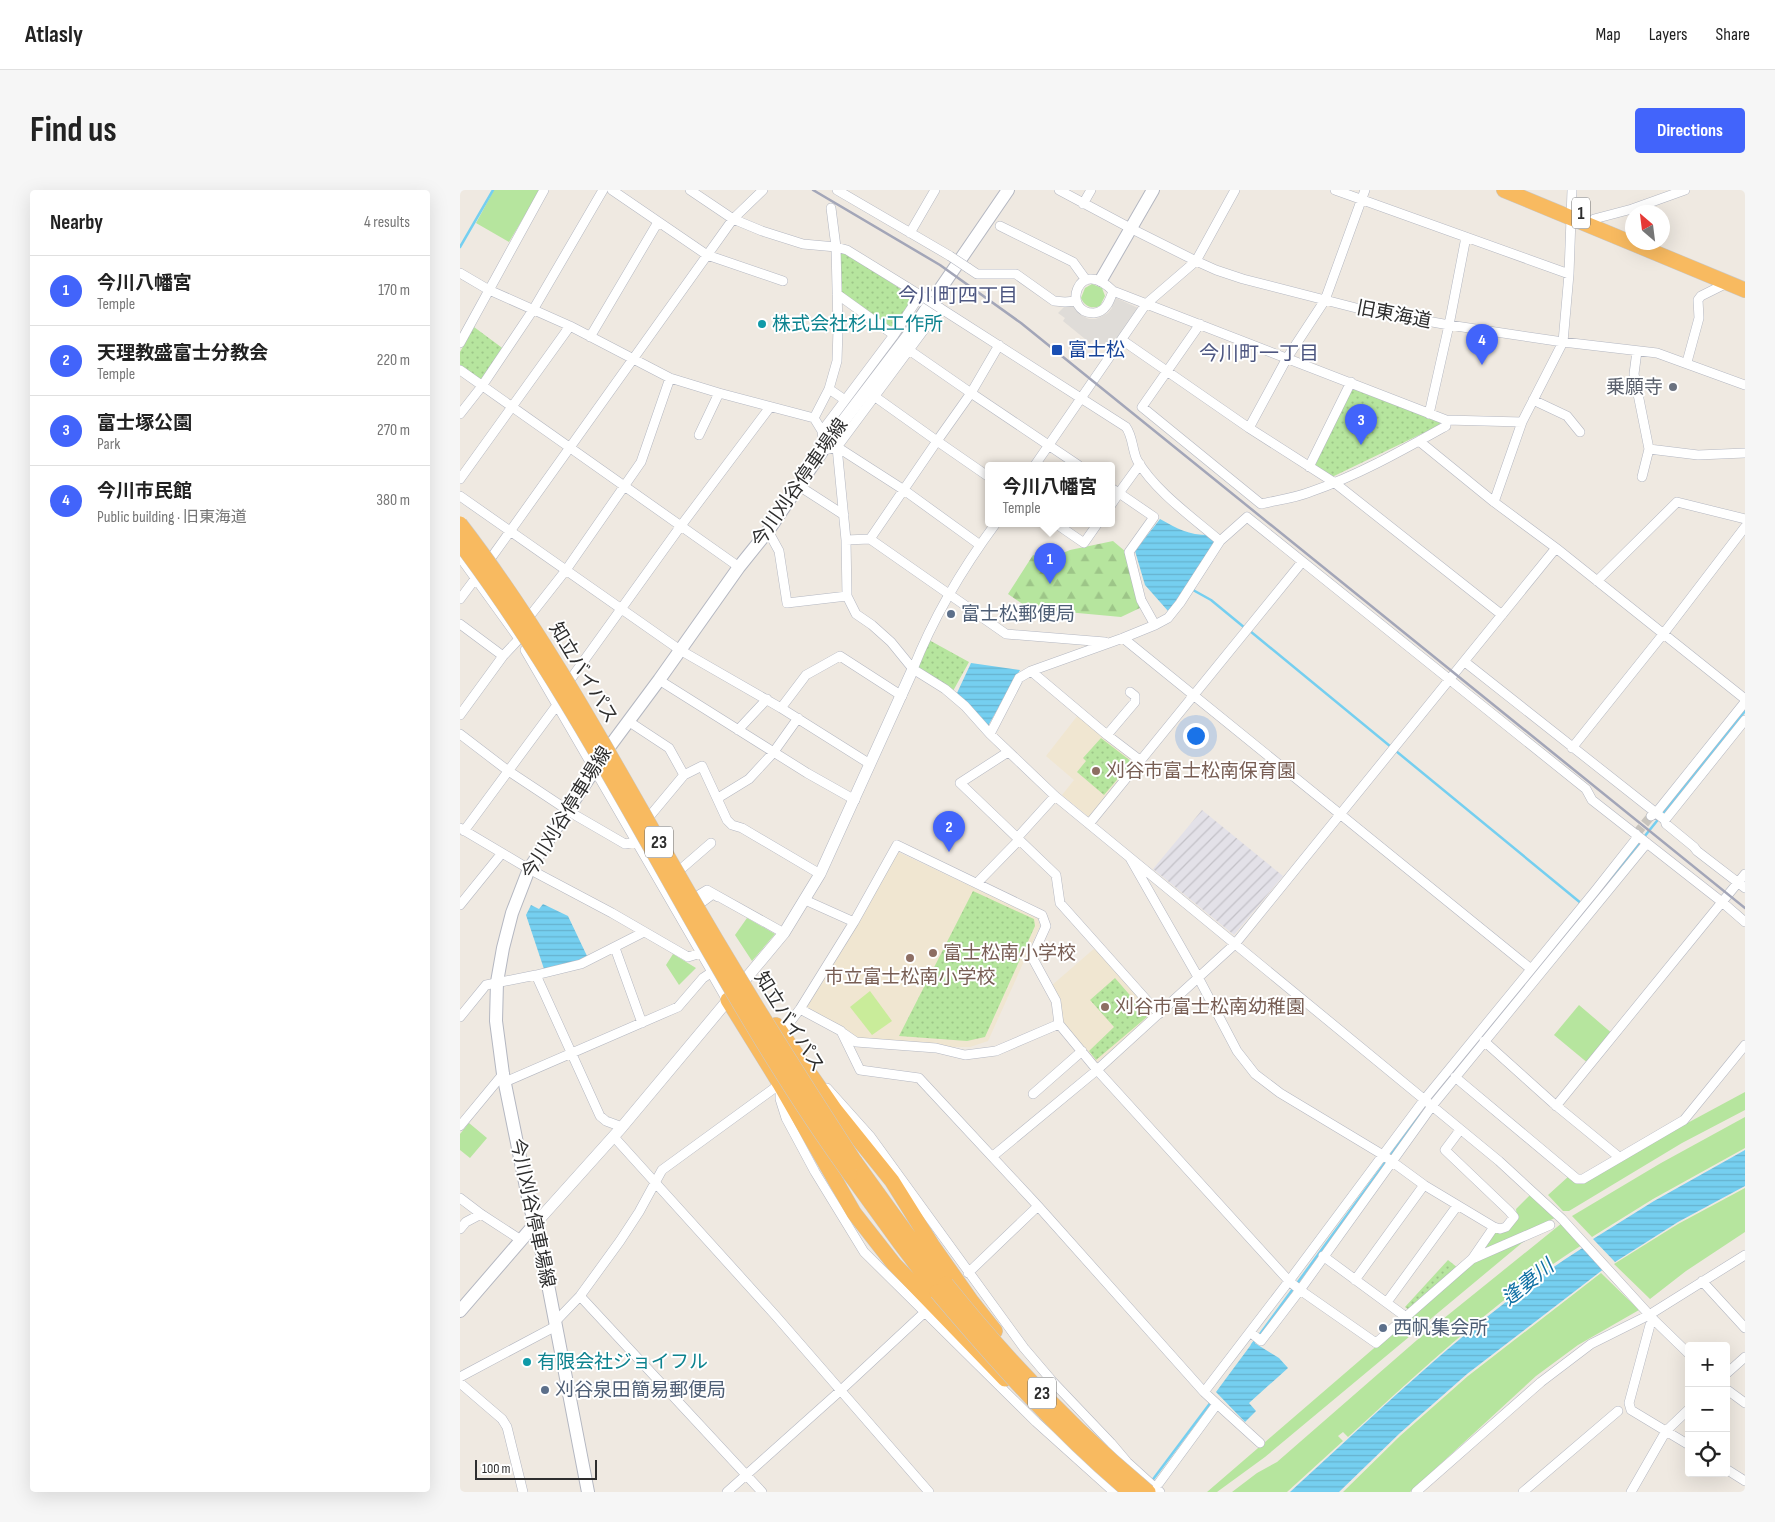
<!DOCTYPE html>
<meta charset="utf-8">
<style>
body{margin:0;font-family:"Sofia Sans Condensed","Noto Sans JP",sans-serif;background:#f6f6f6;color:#222}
.controls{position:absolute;right:15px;bottom:15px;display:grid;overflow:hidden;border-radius:5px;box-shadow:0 5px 20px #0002}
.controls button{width:45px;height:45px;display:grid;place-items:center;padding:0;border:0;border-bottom:1px solid #e0e0e0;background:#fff;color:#222;font:25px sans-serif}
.compass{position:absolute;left:1165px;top:15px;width:45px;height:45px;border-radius:50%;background:#fff;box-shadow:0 5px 20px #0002;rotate:332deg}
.scale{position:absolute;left:15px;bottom:12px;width:122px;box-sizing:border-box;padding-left:5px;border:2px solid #2e2e2e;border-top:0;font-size:14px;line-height:18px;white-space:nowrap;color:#2e2e2e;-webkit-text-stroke:4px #fff;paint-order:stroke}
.you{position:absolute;left:735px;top:545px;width:18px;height:18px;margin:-12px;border:4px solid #fff;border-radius:50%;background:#1a73e8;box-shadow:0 0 0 8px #1a73e833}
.badge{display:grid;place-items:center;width:32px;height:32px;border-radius:50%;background:#4264fb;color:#fff;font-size:16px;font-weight:700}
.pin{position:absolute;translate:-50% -41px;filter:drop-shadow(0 1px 2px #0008)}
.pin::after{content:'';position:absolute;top:26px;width:18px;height:15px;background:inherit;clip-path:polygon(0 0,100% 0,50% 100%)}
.popup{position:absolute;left:525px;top:272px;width:130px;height:65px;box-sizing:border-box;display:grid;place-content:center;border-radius:5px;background:#fff;filter:drop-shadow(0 1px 4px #0005);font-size:16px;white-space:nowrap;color:#767676}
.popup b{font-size:19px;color:#222}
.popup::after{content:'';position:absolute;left:50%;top:100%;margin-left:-10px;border:10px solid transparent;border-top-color:#fff}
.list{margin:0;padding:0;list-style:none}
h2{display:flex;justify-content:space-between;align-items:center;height:65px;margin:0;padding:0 20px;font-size:21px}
h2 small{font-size:16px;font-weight:400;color:#767676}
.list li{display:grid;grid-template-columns:32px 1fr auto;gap:15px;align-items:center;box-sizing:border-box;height:70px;padding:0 20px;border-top:1px solid #e0e0e0}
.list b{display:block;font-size:19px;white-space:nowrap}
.list p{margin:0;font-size:16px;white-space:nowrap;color:#767676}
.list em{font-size:16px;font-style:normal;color:#767676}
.icon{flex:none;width:28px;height:28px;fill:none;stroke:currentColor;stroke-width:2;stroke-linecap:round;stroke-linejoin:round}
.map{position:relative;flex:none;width:1285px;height:1302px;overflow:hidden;border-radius:5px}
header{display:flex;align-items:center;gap:30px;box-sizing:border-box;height:70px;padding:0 25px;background:#fff;border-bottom:1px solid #e0e0e0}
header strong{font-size:24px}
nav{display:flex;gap:28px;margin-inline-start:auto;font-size:18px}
.intro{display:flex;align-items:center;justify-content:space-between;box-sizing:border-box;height:120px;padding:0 30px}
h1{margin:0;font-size:35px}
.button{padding:12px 22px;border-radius:5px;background:#4264fb;color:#fff;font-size:18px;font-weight:700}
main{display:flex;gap:30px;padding:0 30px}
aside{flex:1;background:#fff;border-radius:5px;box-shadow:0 5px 20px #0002}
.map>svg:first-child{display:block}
</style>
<header>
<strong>Atlasly</strong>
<nav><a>Map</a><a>Layers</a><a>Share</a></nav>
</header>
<div class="intro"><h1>Find us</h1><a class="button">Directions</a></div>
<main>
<aside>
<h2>Nearby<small>4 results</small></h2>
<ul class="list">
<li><span class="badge">1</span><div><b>今川八幡宮</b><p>Temple</p></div><em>170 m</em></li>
<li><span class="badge">2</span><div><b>天理教盛富士分教会</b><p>Temple</p></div><em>220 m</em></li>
<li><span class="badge">3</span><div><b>富士塚公園</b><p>Park</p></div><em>270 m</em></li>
<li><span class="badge">4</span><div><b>今川市民館</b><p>Public building · 旧東海道</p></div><em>380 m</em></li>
</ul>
</aside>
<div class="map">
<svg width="1285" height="1302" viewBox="0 0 1285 1302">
<defs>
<pattern id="industrial-furrows" width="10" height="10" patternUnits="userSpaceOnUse" patternTransform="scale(1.25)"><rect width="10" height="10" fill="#e3e1e8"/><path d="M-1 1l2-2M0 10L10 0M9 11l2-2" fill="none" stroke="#c3c1c7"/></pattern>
<pattern id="forest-firs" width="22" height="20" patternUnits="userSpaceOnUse" patternTransform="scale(1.25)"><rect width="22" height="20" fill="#b6e59e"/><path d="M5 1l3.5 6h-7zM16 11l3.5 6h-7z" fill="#9dc588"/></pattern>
<pattern id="park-dots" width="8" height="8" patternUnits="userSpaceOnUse" patternTransform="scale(1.25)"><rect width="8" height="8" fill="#b6e59e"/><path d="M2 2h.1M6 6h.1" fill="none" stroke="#9dc588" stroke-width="1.8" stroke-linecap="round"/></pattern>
<pattern id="water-rules" width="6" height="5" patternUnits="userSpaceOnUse" patternTransform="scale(1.25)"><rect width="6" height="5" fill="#75cff0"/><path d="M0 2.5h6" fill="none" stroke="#66b2ce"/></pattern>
</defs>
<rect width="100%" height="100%" fill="#efe9e1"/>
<path fill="url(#industrial-furrows)" d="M 742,620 L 823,686 L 774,745 L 693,679 Z"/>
<path fill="#f0e6d1" d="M 618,525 L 676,572 L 629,627 L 602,605 L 614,590 L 586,566 Z
M 436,661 L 578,728 L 580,736 L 528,851 L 510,857 L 492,857 L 398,849 L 381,837 L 345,816 Z
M 636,757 L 695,824 L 635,874 L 604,836 L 591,796 Z"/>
<path fill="#b6e59e" d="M 34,0 L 80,0 L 49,52 L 16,33 Z
M 632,94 L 642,98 L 645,106 L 640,116 C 632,119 625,117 621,108 L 625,98 Z
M 287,728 L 315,744 L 292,771 L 275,745 Z
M 213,764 L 236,778 L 219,795 L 206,775 Z
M 1119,815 L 1154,845 L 1129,874 L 1094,845 Z
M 1285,902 L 1285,920 L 1222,953 L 1109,1021 L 1103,1021 L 1088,1005 L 1109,986 L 1116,993 Z
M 1285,927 L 1285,958 L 1193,1009 L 1132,1047 L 1112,1026 L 1201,973 Z
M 9,933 L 27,948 L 10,968 L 0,960 L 0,944 Z
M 1285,998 L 1285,1042 L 1226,1081 L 1190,1109 L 1154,1074 L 1218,1034 Z
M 1071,1004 L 1097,1027 L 1025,1060 L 1023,1059 L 1034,1043 L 1047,1041 L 1057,1027 L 1056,1019 Z
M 1102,1033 L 1122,1055 C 1036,1109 963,1179 888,1247 L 883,1242 L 878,1246 L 883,1251 L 827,1302 L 772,1302 L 797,1283 L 817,1272 L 957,1150 Z
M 1069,1047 L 805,1267 L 757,1302 L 747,1302 L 1014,1072 Z
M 1141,1083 L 1179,1120 L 1118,1155 L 1076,1186 L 950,1302 L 883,1302 L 940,1246 L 1008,1186 Z"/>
<path fill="url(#forest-firs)" d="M 653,351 L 666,362 L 682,417 L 661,427 L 596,421 L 593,417 L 564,415 L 548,404 L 573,365 L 586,370 L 610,360 Z"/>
<path fill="url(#park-dots)" d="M 379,60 L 385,62 L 454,108 L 430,139 L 380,103 Z
M 14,137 L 45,160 L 23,193 L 0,175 L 0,162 Z
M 893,198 L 980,232 L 980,235 L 872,287 L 854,276 Z
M 469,450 L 509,472 L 493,501 L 456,478 Z
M 641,548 L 672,572 L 644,605 L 617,582 L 626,571 L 623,568 Z
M 513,701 L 574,729 L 575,736 L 525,847 L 507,851 L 439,846 Z
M 655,788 L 688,826 L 636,870 L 629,861 L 654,837 L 630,810 Z
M 988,1070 L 998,1078 L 949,1120 L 945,1117 Z"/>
<path fill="#c9ec9a" d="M 410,801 L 432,831 L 412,845 L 390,817 Z"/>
<path fill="#dfdcd8" d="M 654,107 L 678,118 L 649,161 L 633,150 L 630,153 L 603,131 L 605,128 L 598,123 L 604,117 L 612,114 L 623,126 L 629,129 L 636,129 L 648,123 L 652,118 L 651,113 Z"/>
<path fill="url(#water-rules)" d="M 700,329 C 718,339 728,345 749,345 L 754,350 L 754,354 L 718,412 L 708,421 L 685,395 L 675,361 Z
M 511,473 L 560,480 L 528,536 L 497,503 Z
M 83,714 L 108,726 L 127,766 L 118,771 L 84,779 L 66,725 L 71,715 L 79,719 Z
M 1285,960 L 1285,996 L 1218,1032 L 1155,1072 L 1133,1049 L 1194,1011 Z
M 1124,1057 L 1145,1078 L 1007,1184 L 940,1243 L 879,1302 L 830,1302 C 925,1216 1016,1125 1124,1057 Z
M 793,1152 L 819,1168 L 828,1178 L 789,1213 L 796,1221 L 785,1232 L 756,1202 Z"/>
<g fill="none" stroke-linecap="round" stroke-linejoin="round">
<path stroke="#75cff0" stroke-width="2.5" d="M 0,57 L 33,0
M 734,398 L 733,400 L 751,410 L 785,438
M 790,441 L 1122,714
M 1144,697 L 1285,521
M 996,880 L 1096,756
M 792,1155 L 960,925
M 691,1292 L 751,1212"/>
<path stroke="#c8c4bd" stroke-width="9" stroke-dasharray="9 4.5" stroke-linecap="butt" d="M 1176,644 L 1191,626"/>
<defs>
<path id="minor" d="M 152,0 L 247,65 L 323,91
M 230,0 L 273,29 L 302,41 L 343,54 L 376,57 L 387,60 L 460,105 L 434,145 L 362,241 L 364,260 L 377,257 L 480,118 L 666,237 C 673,247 672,259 677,270 C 695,301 732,327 760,351
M 377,0 L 490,66
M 599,0 L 672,39 L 736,71 L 756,80 L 783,89 L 900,119 L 989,135 L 1103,152 L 1197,163 L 1285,195
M 875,0 L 1109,84
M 623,14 L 631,0
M 1134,29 L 1172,19 L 1225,0
M 540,36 L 613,72 L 626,90
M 450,43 L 475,0
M 508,78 L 517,84 L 556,84 L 594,111 L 605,112 L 616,111
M 0,83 L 29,100 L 110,136 L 210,188 L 259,203 L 354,228 L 362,241 L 367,242
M 653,101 C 650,110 646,122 634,123 C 601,124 617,64 653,101 L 986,230 L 1062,232
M 377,104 L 434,145
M 740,134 L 682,217 L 801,314 C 818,310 835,308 850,302 C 897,286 943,260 986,236 L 986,230
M 130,147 L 198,32
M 662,150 L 789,238 L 875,293 L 1042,425
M 0,153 L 84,0
M 449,160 L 511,203 L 539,155
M 1177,161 L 1174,184 L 1189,259 L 1238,265 L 1285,263
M 1227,172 L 1239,128 L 1238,110 L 1241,106 L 1267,93
M 0,180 L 279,377
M 369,199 L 385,210
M 414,206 L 477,251 L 511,203 L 618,275
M 1073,210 L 1107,226 L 1120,242
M 0,224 L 22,196 L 73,120 L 143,0
M 969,224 L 989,135 L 1006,47
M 354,228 L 369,199 L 377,171 L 378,139 L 376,57 L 371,18
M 789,238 L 827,168 L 865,110 L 905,0
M 239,245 L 259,203
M 959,251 L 1034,312 L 1096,358 L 1285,509
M 374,255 L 444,300 L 520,355
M 377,257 L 386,350 L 387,406 L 396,424 L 412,435 L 431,452 L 453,479 L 485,499 L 505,516 L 530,544 L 595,606 L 1039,971 L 1102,1029 L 1195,1131 L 1229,1164
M 680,274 L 659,303 L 694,327 L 669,362 L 681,410 L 695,435
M 575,275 L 686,114 L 736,71 L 775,0
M 849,277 L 891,192
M 529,287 L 477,251 L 410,349 L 546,444 L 645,452
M 1182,287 L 1189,259
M 0,289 L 110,136
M 339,296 L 384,325
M 651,298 L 659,303 L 651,315
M 0,306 L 220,460 L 321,518 L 410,574
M 1034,312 L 1062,232 L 1103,152 L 1109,84 L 1112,0
M 595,333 L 624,353 L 638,333
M 308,341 L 319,361 L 327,413 L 387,406
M 386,350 L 410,349
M 0,367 L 57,446
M 26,375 L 273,29 L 303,0
M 1137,391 L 1217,312 L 1285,329
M 0,409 L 18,385
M 69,427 L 106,380 L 181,272 L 210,188
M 0,434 L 43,466
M 663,448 L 1071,779
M 1005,472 L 1205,630 L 1206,634 L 1234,657 L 1237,661 L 1285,698
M 453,479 C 474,426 502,379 536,333
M 110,490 L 220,337 L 310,217
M 199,490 L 347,583 L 395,610
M 321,518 L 346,485 L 380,466 L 442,506
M 0,525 L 43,466 L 59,449
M 168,531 L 209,558 L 224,585 L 242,576 L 267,630 L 272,635 L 282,638 L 360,684
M 278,540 L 307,509
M 0,544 L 47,580 L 115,625 L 165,654 L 177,652
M 530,544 L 559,488 L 571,481
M 647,545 L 675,512 L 675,506 L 670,502
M 1112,558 L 1204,443 L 1285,337
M 548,562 L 500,593 L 596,685 L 600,713 L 699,824
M 681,571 L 647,545 L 571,481 L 663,448 L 695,435 L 708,428 L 720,413 L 760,351 L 787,327 L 1126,599 L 1132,610 L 1262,712 L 1285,684
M 258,608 L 289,589 L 313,563 L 338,528
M 1191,626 L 1196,623 L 1285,512
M 189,627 L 224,585
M 1205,630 L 1285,530
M 629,634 L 842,372
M 0,638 L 69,679 L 152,723 L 228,767 L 241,763
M 4,641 L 97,515
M 557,648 L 595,606
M 221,679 L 251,653
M 517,693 L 559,650
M 237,706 L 247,700 L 324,743
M 345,710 L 394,732
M 241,713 L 253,704 L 258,707
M 0,715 L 42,663
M 155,758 L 182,833
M 76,785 L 140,926 L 146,931 L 162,937
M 340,819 L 381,841 L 400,880 L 459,888 L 578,1016 L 744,1202 L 757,1214
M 0,827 L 26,795 L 76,785 L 121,774 L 184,742
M 383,843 L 396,852 L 476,858 L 505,865 L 536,861 L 599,834
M 321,844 L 340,819 L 394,732 L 437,655 L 582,725 L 586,736 L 572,767 L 596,811 L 599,834 L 637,880 L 829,1091 L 840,1100 L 916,1153 L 1012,1069 L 1034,1037 L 964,995 L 923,965 L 820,903 L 795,884 L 777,861 L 738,787 L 670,668
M 1024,851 L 1093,913 L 1159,967
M 995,887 L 1117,989 L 1123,989 L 1224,930 L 1285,855
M 45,892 L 218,817 L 243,788 L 252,782 L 65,460
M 367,898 L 410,946 L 564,1158 L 593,1192 L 651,1253 L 667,1272 L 700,1302
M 320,900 L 320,909 L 326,928 L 355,982 L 404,1062 L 576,1232 L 654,1302
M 573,904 L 622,861
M 1096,916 L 1262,712 L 1285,732
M 0,936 L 43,884
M 1000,940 L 985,960 L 1049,1021 L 1054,1027 L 1046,1037 L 1040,1039 L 1034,1037
M 154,947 L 315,1125 L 469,1302
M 533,966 L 637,880 L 775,754 L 1096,358
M 0,1008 L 21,1024 L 61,1050
M 0,1039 L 6,1032 L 21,1024
M 863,1066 L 946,1127
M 1012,1069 L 1090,1035
M 508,1083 L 578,1016
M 895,1090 L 964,995
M 1242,1091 L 1285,1138
M 120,1106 L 302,1302
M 927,1112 L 997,1016
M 1195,1131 L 1190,1135 L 1169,1213 L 1171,1220 L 1229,1255
M 95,1132 L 120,1106 L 160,1051 L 179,1022 L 202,980 L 320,894
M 790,1142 L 801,1151 L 840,1100 L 972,916 L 1187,653
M 1266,1184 L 1285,1167
M 0,1187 L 96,1136
M 0,1193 L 42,1229 L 47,1237 L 63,1302
M 1266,1199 L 1285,1213
M 744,1202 L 829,1091 L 964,910 L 1135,701 L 1176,649 L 1176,644
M 1266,1279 L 1285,1291
M 699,1293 L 757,1214 L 800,1253
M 267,1302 L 380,1201 L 465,1122
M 956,1302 L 1081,1192 L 1131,1154 L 1189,1125 L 1285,1065
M 1063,1302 L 1158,1221
M 1171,1302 L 1206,1241 L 1229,1219"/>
<path id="tertiary" d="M 252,782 L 268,810
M 75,1034 L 162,937 L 324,743 L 360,684 L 453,479"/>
<path id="secondary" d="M 641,90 L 693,0
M 0,1121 L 75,1034
M 128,1302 L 79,1048 L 70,1017 L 43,884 L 36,831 L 37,792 L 43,758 L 52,723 L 69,679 L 150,556 L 199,490 L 279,377 L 308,341 L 375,242 L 448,146 L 548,0"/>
<path id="trunk" d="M 1044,0 L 1285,100
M 268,810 L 320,894 L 394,1023 L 434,1074 L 545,1189
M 316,835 L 375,920 L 432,991 L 472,1055 L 512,1112 L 535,1141
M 395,972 L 444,1040 L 486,1094
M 390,984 L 440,1053 L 477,1102"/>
</defs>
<use href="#minor" stroke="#b4b7c1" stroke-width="10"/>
<use href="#tertiary" stroke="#b4b7c1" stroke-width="12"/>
<use href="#secondary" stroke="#b4b7c1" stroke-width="14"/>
<use href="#trunk" stroke="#c9c9c9" stroke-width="16"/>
<use href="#minor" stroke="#fff" stroke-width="9"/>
<use href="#tertiary" stroke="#fff" stroke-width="11"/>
<use href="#secondary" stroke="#fff" stroke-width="12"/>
<use href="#trunk" stroke="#f8ba60" stroke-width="15"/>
<path stroke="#a3a6b8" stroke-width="2.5" d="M 353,0 L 480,75 L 561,133 L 1285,718"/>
<defs>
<path id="minor-bridge" d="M 490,66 L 508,78
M 460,105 L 480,118"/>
<path id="trunk-bridge" d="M 0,334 C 84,443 149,564 217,683 C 273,781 333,877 395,972
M 0,353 C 149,551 245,784 390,984
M 486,1094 C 547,1170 614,1240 688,1302
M 477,1102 C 537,1173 599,1242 670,1302"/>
</defs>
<use href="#minor-bridge" stroke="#b4b7c1" stroke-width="10" stroke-linecap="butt"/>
<use href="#trunk-bridge" stroke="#c9c9c9" stroke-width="16" stroke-linecap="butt"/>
<use href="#minor-bridge" stroke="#fff" stroke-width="9"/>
<use href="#trunk-bridge" stroke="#f8ba60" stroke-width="15"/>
</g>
<g fill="#0f9aa8" stroke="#fff" stroke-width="2">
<circle cx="302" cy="134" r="5"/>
<circle cx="67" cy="1172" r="5"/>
</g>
<rect fill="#1a4fb4" stroke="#fff" stroke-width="2" x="591" y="154" width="12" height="12" rx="2.5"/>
<circle fill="#6b7280" stroke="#fff" stroke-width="2" cx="1213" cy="197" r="5"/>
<g fill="#5c6f8a" stroke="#fff" stroke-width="2">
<circle cx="491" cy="424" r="5"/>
<circle cx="923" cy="1138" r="5"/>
<circle cx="85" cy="1200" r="5"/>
</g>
<g fill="#8d6e63" stroke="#fff" stroke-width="2">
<circle cx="636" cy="581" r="5"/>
<circle cx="473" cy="763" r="5"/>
<circle cx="450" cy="768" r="5"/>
<circle cx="645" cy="817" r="5"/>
</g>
<g text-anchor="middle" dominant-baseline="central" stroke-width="4" stroke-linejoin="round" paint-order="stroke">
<g fill="#fff" stroke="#6d6d6d" stroke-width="1">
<rect x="1112" y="7.5" width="18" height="31" rx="4"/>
<rect x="185" y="636.5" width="28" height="31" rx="4"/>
<rect x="568" y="1187.5" width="28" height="31" rx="4"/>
</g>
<g font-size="18" font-weight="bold" fill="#2e2e2e">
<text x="1121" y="23">1</text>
<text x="199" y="652">23</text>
<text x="582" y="1203">23</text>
</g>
<g font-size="19" fill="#2e2e2e" stroke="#fff">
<text transform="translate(934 125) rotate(11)">旧東海道</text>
<text transform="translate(340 293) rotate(-55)">今川刈谷停車場線</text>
<text transform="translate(123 483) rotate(59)">知立バイパス</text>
<text transform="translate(107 623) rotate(-58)">今川刈谷停車場線</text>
<text transform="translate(329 832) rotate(58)">知立バイパス</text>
<text transform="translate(72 1023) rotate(78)">今川刈谷停車場線</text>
</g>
<g font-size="19" fill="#0d838f" stroke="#fff" text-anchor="start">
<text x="312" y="134">株式会社杉山工作所</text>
<text x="77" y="1172">有限会社ジョイフル</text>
</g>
<g font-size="19" fill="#164399" stroke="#fff" text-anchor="start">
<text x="608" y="160">富士松</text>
</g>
<g font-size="19" fill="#5b616d" stroke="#fff" text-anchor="end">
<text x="1203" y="197">乗願寺</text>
</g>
<g font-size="19" fill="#4e5e75" stroke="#fff" text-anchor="start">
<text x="501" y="424">富士松郵便局</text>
<text x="933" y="1138">西帆集会所</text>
<text x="95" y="1200">刈谷泉田簡易郵便局</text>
</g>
<g font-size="19" fill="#785e54" stroke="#fff" text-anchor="start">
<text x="646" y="581">刈谷市富士松南保育園</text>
<text x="483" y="763">富士松南小学校</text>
<text x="450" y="787" text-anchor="middle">市立富士松南小学校</text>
<text x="655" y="817">刈谷市富士松南幼稚園</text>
</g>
<g font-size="20" fill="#4d5680" stroke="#fff">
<text x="498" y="106">今川町四丁目</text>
<text x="799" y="164">今川町一丁目</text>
</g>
<g font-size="20" font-style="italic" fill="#0d6fa3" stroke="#fff">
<text transform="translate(1068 1093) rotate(-39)">逢妻川</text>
</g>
</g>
</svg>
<div class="controls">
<button>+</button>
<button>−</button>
<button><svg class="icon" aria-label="locate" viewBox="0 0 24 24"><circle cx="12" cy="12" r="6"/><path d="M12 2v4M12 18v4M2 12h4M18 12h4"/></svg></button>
</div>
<svg class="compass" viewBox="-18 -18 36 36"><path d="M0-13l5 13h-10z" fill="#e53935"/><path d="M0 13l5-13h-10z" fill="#767676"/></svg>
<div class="scale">100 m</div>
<div class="you"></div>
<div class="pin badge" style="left:590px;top:394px">1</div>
<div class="popup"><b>今川八幡宮</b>Temple</div>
<div class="pin badge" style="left:489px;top:662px">2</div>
<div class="pin badge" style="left:901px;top:255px">3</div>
<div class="pin badge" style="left:1022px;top:175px">4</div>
</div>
</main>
